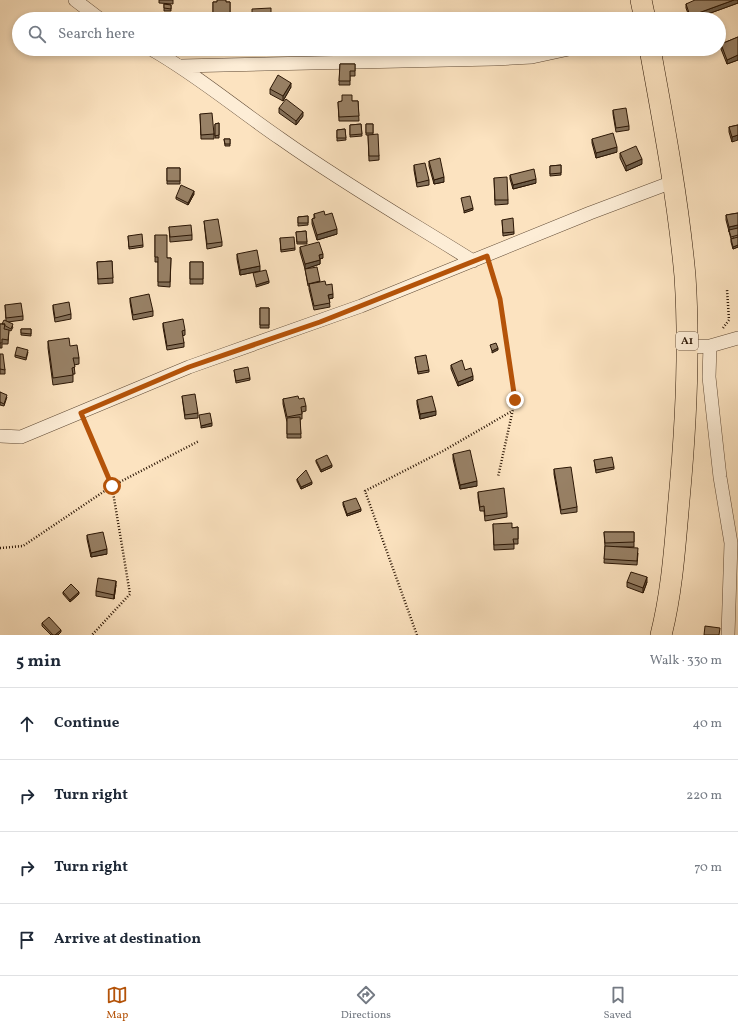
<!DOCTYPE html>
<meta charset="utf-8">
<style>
body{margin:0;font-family:Vollkorn,serif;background:#f6f6f7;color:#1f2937}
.stop{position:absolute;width:12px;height:12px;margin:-9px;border:3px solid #b45309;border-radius:50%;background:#fff}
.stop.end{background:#b45309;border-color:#fff;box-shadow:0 1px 4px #0008}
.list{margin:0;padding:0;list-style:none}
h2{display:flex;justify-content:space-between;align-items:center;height:52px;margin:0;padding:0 16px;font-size:17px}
h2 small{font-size:13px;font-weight:400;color:#747a83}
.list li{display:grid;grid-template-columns:26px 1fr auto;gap:12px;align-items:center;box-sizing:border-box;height:72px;padding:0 16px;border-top:1px solid #e0e1e3}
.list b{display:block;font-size:15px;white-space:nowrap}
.list em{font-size:13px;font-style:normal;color:#747a83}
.icon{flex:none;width:22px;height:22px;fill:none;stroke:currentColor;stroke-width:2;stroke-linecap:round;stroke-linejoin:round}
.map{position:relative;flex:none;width:738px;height:635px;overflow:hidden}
.search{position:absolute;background:#fff;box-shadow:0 2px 6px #0003;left:12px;right:12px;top:12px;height:44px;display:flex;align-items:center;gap:10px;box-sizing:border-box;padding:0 14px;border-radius:22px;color:#747a83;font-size:15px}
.sheet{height:340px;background:#fff}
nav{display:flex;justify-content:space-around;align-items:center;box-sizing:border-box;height:56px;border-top:1px solid #e0e1e3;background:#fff;font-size:11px;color:#747a83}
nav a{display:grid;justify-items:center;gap:2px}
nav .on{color:#b45309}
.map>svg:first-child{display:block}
</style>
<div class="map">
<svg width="738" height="635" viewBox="0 0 738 635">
<rect width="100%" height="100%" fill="#fce3c0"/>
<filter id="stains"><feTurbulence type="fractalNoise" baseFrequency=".005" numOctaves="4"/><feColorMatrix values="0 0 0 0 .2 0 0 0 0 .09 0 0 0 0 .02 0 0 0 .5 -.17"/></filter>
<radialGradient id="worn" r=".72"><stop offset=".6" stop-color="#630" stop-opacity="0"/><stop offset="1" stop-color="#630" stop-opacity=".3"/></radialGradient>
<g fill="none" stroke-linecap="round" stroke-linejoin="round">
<defs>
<path id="minor" d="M 75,0 L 100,19
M 151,49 C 197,75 237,109 281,139 C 343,183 409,221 473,261
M 181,66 L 494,59 L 532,57 L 569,49
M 710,346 L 709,377 L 713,414 L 720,477 L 731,543 L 728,635
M 687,347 L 710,346 L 738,338
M 0,436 L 21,437 L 189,367 L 361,306 L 590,213 L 675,181"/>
<path id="trunk" d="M 641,0 L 645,19
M 650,49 C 664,125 678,200 685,276 C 690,351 686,426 679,500 C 675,545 672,592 661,635"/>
</defs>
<use href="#minor" stroke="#5f4934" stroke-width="14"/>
<use href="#trunk" stroke="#2b1605" stroke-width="22"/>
<path stroke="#2b1605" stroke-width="2.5" stroke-dasharray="1 2" stroke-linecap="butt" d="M 490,266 L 500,299 L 515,400 L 498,477
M 723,328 L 729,320 L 727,289
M 85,422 L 112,486 L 199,441
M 0,548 L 23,546 L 112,486 L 130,594 L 92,635
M 417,635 L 365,491 L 443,451 L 512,411"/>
<use href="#minor" stroke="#fdedd6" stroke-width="13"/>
<use href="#trunk" stroke="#fce3c0" stroke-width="21"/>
</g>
<path fill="#836f58" stroke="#2b1605" d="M 159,0 L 173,0 L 173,4 L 159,3 Z
M 738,0 L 738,3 L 694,19 L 690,19 L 686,8 L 686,4 Z
M 213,2 L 230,2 L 230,19 L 213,19 Z
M 164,4 L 171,5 L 171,11 L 164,11 Z
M 738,37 L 738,60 L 727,64 L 721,49 L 721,44 Z
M 340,64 L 355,64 L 355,76 L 350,76 L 350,85 L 339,85 Z
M 291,87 L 283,101 L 270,94 L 270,89 Z
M 342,101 L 358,101 L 359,121 L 339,121 L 338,102 Z
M 279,108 L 303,116 L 296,125 L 279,113 Z
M 613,110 L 629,126 L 629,130 L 616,132 L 613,114 Z
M 200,114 L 214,134 L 214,139 L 201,139 Z
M 219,123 L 219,138 L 215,138 L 215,124 Z
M 361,124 L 362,136 L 350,137 L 350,125 Z
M 366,124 L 373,124 L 373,134 L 379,156 L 379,160 L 369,161 L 368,135 L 366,135 Z
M 738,125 L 732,142 L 729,132 L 729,127 Z
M 345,129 L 346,140 L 337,141 L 337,130 Z
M 224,139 L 230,139 L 230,146 L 225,146 Z
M 592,139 L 617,152 L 596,158 L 592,143 Z
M 620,153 L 642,164 L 626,171 L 620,158 Z
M 429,161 L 444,182 L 434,184 L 429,166 Z
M 414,165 L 429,180 L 429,185 L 417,187 L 414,170 Z
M 561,165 L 561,175 L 550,176 L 550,166 Z
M 167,168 L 180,168 L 180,184 L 167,184 Z
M 510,175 L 536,183 L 513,189 L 510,179 Z
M 494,178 L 508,200 L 508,204 L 495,205 Z
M 194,194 L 188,205 L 176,199 L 176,197 Z
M 738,213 L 738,247 L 733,249 L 731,242 L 731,239 L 734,238 L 731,239 L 726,220 L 726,215 Z
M 314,214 L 325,215 L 337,234 L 317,240 L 312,224 L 312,219 L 314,218 Z
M 308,216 L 308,225 L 298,226 L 298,217 Z
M 502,220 L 514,232 L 514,234 L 503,236 Z
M 204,221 L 222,242 L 222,246 L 207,249 Z
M 169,227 L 192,235 L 192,240 L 170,242 Z
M 306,231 L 307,244 L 297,244 L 296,232 Z
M 155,235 L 167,258 L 171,258 L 170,287 L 158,286 L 158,262 L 155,262 Z
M 128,236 L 143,245 L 143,247 L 129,249 Z
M 280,238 L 295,248 L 295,250 L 281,252 Z
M 300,247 L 323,258 L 320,259 L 320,264 L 305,269 L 300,252 Z
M 237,254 L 260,271 L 240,275 L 237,259 Z
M 112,261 L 113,283 L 98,284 L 97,262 Z
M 190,262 L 203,262 L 203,284 L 190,284 Z
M 305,269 L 320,282 L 326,285 L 333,298 L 329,299 L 330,307 L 314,310 L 309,289 L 309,286 L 308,286 Z
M 130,298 L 153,311 L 153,316 L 133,320 L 130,302 Z
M 5,305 L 23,316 L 23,320 L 8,322 L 13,327 L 11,331 L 9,330 L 8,344 L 2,344 L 2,348 L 0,348 L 0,324 L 2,324 L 6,321 Z
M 53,305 L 71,314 L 71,319 L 55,322 L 53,309 Z
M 260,308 L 269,308 L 269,328 L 260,328 Z
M 163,323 L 185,330 L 185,335 L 182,336 L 184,343 L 184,347 L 167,350 L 163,327 Z
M 21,329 L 31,329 L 31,336 L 21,335 Z
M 48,341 L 70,346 L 79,358 L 79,364 L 74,365 L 75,374 L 73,374 L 73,382 L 53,385 L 48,348 Z
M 28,352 L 26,360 L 15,357 L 15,355 Z
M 0,354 L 5,370 L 5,374 L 0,374 Z
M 415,357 L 429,370 L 429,372 L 418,374 Z
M 451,365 L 465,370 L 473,380 L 458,386 L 451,369 Z
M 234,370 L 250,378 L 250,380 L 236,383 Z
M 0,392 L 7,397 L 4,406 L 0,405 Z
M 182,396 L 198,413 L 198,418 L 185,419 Z
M 283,399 L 299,399 L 306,406 L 306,411 L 302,412 L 302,419 L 300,419 L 301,438 L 287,438 L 287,422 L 283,404 Z
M 417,400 L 436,415 L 420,419 L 417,404 Z
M 453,454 L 477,486 L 460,489 L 453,459 Z
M 316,460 L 332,467 L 321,472 L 316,462 Z
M 594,460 L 614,467 L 614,469 L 596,473 Z
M 554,469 L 577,507 L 577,512 L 561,514 L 554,474 Z
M 297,479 L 312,484 L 301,489 L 297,481 Z
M 478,492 L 507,513 L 507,517 L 485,521 L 484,511 L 480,511 L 478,497 Z
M 343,502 L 361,511 L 347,516 L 343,505 Z
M 493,524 L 512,528 L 518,527 L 518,544 L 514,544 L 514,549 L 494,550 Z
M 604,532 L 634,532 L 634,547 L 616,547 L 638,553 L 637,565 L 604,563 L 605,547 Z
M 87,535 L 107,554 L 91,557 L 87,539 Z
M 627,582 L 647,582 L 643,593 L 627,587 Z
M 116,585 L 114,599 L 96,596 L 96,591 Z
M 63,592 L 79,594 L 70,602 L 63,594 Z
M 42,623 L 61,632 L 58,635 L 51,635 L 42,626 Z"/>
<path fill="#6a5a47" stroke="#2b1605" d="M 734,0 L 738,0 L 738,3 L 694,19 L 690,19 L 690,16 Z
M 738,55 L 738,60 L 727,64 L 727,60 Z
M 291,83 L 291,87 L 283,101 L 283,96 Z
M 303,112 L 303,116 L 296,125 L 296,121 Z
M 738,135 L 738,140 L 732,142 L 732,137 Z
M 617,147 L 617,152 L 596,158 L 596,153 Z
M 642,159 L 642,164 L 626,171 L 626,166 Z
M 444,177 L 444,182 L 434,184 L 434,180 Z
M 536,179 L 536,183 L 513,189 L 513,185 Z
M 194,191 L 194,194 L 188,205 L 188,203 Z
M 473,208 L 473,210 L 464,213 L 464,211 Z
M 738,225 L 738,230 L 729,230 L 729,232 L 729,227 Z
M 337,229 L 337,234 L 317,240 L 317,235 Z
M 738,245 L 738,247 L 733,249 L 733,247 Z
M 323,254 L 323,258 L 319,259 L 319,255 Z
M 320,260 L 320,264 L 305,269 L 305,264 Z
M 260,266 L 260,271 L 240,275 L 240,270 Z
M 269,281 L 269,283 L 256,287 L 256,285 Z
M 333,294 L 333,298 L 328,299 L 328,295 Z
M 498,348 L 498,350 L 492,353 L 492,351 Z
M 473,376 L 473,380 L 458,386 L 458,382 Z
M 436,411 L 436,415 L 420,419 L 420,414 Z
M 212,423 L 212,426 L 201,428 L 201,426 Z
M 332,465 L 332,467 L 321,472 L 321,470 Z
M 477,481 L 477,486 L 460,489 L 460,485 Z
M 312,482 L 312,484 L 301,489 L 301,487 Z
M 361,509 L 361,511 L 347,516 L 347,514 Z
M 107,549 L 107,554 L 91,557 L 91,553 Z
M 647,577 L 647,582 L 643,593 L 643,588 Z
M 116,581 L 116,585 L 114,599 L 114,595 Z
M 79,592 L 79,594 L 70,602 L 70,600 Z
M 61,630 L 61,632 L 58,635 L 55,635 Z"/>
<path fill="#988166" stroke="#2b1605" d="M 217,0 L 226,0 L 226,2 L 230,2 L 230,15 L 213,15 L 213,2 L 217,2 Z
M 695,0 L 734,0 L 690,16 L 686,4 Z
M 164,4 L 171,5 L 171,9 L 164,8 Z
M 271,8 L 271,19 L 252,19 L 252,9 Z
M 738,37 L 738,55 L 727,60 L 721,44 Z
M 340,64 L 355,64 L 355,71 L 350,71 L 350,81 L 339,81 Z
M 278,75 L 291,83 L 283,96 L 270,89 Z
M 342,95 L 352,95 L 352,101 L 358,101 L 359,116 L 339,117 L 338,102 L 342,101 Z
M 286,99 L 303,112 L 296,121 L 279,108 Z
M 626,108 L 629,126 L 616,128 L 613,110 Z
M 212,113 L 214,134 L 201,135 L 200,114 Z
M 219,123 L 219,135 L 215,136 L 215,124 Z
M 361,124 L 362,134 L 350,135 L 350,125 Z
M 366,124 L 373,124 L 373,133 L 366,133 Z
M 738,125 L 738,135 L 732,137 L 729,127 Z
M 345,129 L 346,138 L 337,138 L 337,130 Z
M 613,133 L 617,147 L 596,153 L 592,139 Z
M 378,134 L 379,156 L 369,156 L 368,135 Z
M 224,139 L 230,139 L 230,144 L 225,144 Z
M 636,146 L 642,159 L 626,166 L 620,153 Z
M 440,158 L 444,177 L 434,180 L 429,161 Z
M 425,163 L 429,180 L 417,183 L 414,165 Z
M 561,165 L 561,173 L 550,174 L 550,166 Z
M 167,168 L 180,168 L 180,181 L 167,181 Z
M 534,169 L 536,179 L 513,185 L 510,175 Z
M 507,177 L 508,200 L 495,200 L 494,178 Z
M 181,185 L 194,191 L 188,203 L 176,197 Z
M 470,196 L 473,208 L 464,211 L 461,198 Z
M 324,211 L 325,215 L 332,213 L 337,229 L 317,235 L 312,219 L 315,218 L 314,214 Z
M 738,213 L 738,225 L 729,227 L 726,215 Z
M 308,216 L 308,223 L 298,223 L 298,217 Z
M 513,218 L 514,232 L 503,233 L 502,220 Z
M 218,219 L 222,242 L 207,244 L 204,221 Z
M 191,225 L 192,235 L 170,237 L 169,227 Z
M 738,228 L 738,235 L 731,237 L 729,230 Z
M 306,231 L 307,242 L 297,242 L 296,232 Z
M 142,234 L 143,245 L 129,247 L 128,236 Z
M 155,235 L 167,235 L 167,258 L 171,258 L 170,282 L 158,282 L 158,257 L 155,257 Z
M 294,237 L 295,248 L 281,250 L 280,238 Z
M 738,237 L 738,245 L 733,247 L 731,239 Z
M 319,242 L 323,254 L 319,255 L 320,260 L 305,264 L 300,247 Z
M 257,250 L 260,266 L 240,270 L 237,254 Z
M 112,261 L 113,278 L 98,279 L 97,262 Z
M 190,262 L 203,262 L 203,279 L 190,279 Z
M 317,267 L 320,281 L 308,284 L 305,269 Z
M 266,270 L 269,281 L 256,285 L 253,273 Z
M 325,281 L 326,285 L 332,284 L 333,294 L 328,295 L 330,303 L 314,306 L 309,284 Z
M 149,294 L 153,311 L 133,315 L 130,298 Z
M 69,302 L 71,314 L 55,318 L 53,305 Z
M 21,303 L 23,316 L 6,318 L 5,305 Z
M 260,308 L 269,308 L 269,325 L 260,325 Z
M 183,319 L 185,330 L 182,331 L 184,343 L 167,346 L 163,323 Z
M 4,320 L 13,324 L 11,329 L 4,325 L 5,324 L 2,324 Z
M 0,324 L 5,324 L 4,329 L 9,330 L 8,340 L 2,339 L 2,343 L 0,343 Z
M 21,329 L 31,329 L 31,334 L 21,333 Z
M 69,338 L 70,346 L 77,345 L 79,358 L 73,358 L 75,367 L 72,368 L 73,375 L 53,378 L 48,341 Z
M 496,343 L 498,348 L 492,351 L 490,345 Z
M 17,347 L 28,350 L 26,358 L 15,355 Z
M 0,354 L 3,354 L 5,370 L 0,369 Z
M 426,355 L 429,370 L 418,372 L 415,357 Z
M 462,360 L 465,370 L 471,368 L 473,376 L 458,382 L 451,365 Z
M 248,367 L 250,378 L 236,381 L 234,370 Z
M 0,392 L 7,395 L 4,404 L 0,402 Z
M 195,394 L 198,413 L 185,415 L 182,396 Z
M 298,396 L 299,399 L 304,398 L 306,406 L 301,407 L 302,414 L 287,417 L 283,399 Z
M 432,396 L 436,411 L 420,414 L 417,400 Z
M 210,413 L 212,423 L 201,426 L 199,415 Z
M 300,417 L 301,434 L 287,434 L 287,418 Z
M 470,450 L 477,481 L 460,485 L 453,454 Z
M 327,455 L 332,465 L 321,470 L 316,460 Z
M 612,457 L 614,467 L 596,470 L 594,460 Z
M 571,467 L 577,507 L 561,510 L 554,469 Z
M 306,470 L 312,482 L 301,487 L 297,479 Z
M 504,488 L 507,513 L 485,516 L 484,506 L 480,507 L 478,492 Z
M 356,498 L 361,509 L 347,514 L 343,502 Z
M 512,523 L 512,528 L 518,527 L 518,539 L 513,539 L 514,544 L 494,545 L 493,524 Z
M 103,532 L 107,549 L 91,553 L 87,535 Z
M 604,532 L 634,532 L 634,542 L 605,543 Z
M 605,546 L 638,548 L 637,561 L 604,559 Z
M 631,572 L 647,577 L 643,588 L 627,582 Z
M 98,578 L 116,581 L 114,595 L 96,591 Z
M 71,584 L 79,592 L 70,600 L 63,592 Z
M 49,617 L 61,630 L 55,635 L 53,635 L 42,623 Z
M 705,626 L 720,628 L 719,635 L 704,635 Z"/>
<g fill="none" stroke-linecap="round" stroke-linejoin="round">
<path stroke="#b45309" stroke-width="5" d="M 112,486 L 81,413 L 189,367 L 320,322 L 487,256 L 500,299 L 515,400"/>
</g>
<g text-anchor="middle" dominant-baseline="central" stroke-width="3" stroke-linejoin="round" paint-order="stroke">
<rect fill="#fdedd6" stroke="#6a5644" stroke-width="1" x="676" y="332" width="22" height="18" rx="3"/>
<g font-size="11" font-weight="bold" fill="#2b1605">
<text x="687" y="341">A1</text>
</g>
</g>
<rect width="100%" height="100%" filter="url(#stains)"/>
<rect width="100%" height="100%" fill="url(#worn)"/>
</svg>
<div class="stop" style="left:112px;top:486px"></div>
<div class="stop end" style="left:515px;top:400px"></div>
<div class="search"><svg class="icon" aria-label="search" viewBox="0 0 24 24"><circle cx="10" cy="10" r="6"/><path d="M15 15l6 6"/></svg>Search here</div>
</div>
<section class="sheet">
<h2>5 min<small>Walk · 330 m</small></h2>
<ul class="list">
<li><svg class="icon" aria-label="ahead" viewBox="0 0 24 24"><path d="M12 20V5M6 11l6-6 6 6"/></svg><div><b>Continue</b></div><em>40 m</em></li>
<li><svg class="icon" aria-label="right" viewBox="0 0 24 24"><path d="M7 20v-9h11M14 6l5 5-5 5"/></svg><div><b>Turn right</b></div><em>220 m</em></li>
<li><svg class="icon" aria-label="right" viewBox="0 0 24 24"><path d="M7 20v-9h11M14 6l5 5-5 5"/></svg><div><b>Turn right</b></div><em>70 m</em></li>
<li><svg class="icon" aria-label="arrive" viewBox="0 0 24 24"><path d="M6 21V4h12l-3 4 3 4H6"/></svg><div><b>Arrive at destination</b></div></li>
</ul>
</section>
<nav>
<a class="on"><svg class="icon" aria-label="map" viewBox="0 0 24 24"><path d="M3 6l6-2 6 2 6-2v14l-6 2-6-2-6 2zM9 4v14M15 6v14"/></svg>Map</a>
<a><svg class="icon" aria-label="directions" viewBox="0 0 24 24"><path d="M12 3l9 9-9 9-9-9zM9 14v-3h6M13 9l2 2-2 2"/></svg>Directions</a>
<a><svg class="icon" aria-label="saved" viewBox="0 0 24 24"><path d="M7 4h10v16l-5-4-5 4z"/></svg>Saved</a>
</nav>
